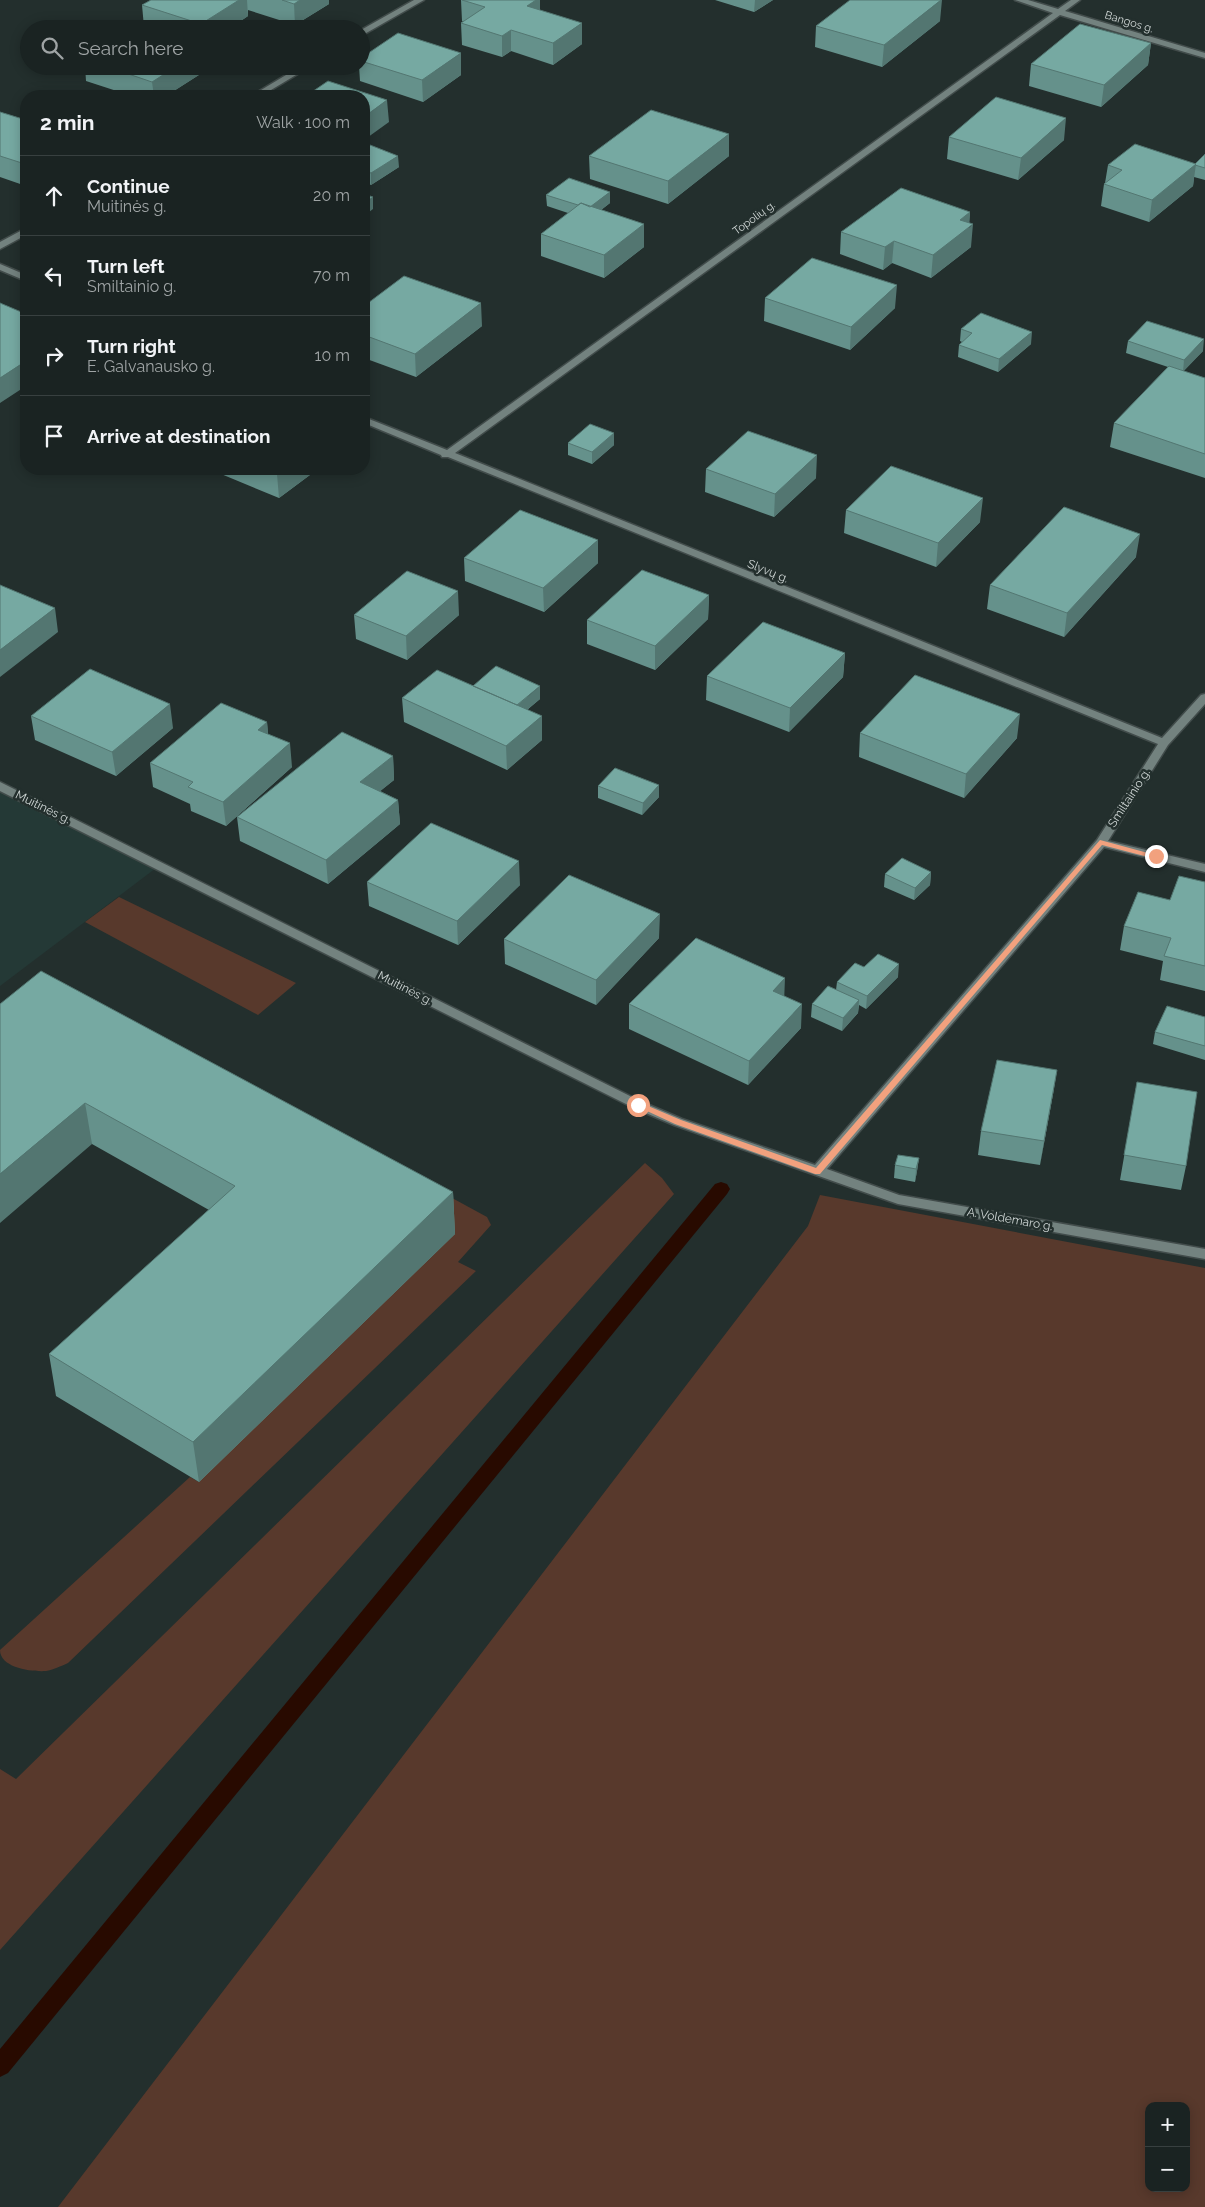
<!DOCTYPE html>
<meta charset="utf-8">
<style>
body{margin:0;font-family:Raleway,sans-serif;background:#272f2f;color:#f1f3f6}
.controls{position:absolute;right:15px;bottom:15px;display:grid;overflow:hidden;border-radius:10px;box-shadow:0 2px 12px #0003}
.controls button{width:45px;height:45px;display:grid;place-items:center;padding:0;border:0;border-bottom:1px solid #384040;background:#1a2322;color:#f1f3f6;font:25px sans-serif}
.stop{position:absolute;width:15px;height:15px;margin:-11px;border:4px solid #f2a17e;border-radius:50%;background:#fff}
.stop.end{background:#f2a17e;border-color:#fff;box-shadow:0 1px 5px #0008}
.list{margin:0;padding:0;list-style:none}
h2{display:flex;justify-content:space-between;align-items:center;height:65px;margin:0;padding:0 20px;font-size:21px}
h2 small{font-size:16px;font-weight:400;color:#9fa4a5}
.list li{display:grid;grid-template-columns:32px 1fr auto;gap:15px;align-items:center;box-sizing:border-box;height:80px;padding:0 20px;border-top:1px solid #384040}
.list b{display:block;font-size:19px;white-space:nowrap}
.list p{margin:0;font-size:16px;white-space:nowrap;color:#9fa4a5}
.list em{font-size:16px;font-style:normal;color:#9fa4a5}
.icon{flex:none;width:28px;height:28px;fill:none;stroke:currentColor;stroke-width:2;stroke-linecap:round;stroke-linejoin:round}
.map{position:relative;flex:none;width:1205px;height:2207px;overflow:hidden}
.search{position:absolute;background:#1a2322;box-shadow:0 2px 12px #0003;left:20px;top:20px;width:350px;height:55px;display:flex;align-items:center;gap:12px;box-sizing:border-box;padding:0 18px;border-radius:28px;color:#9fa4a5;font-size:19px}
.panel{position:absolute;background:#1a2322;box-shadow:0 2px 12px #0003;left:20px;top:90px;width:350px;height:385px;border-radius:20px}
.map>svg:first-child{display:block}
</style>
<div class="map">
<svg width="1205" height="2207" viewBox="0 0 1205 2207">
<rect width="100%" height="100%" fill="#232f2d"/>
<path fill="#243936" d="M 0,786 L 160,865 L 0,986 Z"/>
<path fill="#58392c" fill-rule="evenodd" d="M 119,897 L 296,983 L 258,1015 L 85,922 Z
M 261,1094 L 487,1217 L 491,1225 L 458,1262 L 476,1271 L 68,1663 C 61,1666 53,1670 46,1671 C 32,1672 0,1668 0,1650 L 190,1477 L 199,1482 Z
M 645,1163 L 662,1178 L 674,1194 L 0,1950 L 0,1769 L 16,1779 Z
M 820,1195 L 1205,1268 L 1205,2207 L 58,2207 L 808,1226 ZM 1149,2106 L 1186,2106 L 1186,2188 L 1149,2188 Z"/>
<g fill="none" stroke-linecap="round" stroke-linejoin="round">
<path fill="#280a00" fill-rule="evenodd" d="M 721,1182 L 727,1184 L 730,1189 L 727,1194 L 8,2073 L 0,2077 L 0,2049 L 715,1184 Z"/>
<defs>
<path id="minor" d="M 414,0 L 424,0 L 361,36 L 361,30 Z
M 1015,0 L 1028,0 L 1058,9 L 1071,0 L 1080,0 L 1065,11 L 1205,53 L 1205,58 L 1060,15 L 455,453 L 1162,738 L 1201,695 L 1205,694 L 1205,704 L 1168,745 L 1108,841 L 1205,864 L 1205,872 L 1104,847 L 827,1169 L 899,1195 L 1205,1249 L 1205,1259 L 898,1204 L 674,1125 L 634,1108 L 0,791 L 0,782 L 642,1102 L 682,1119 L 815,1165 L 1097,840 L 1158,744 L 448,457 L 442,457 L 441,455 L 364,423 L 364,417 L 447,450 L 1053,13 Z
M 301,66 L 311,66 L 261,96 L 251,96 Z
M 26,228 L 26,235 L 0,249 L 0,242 Z
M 0,264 L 26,275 L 26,281 L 0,270 Z"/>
</defs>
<use href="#minor" stroke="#424c4b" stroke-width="3"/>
<use href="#minor" fill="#73827f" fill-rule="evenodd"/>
</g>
<path fill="#65918b" d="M 151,0 L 329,0 L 329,4 L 295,25 L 248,10 L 248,16 L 229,29 L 151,29 L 144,27 L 142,5 Z
M 461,0 L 540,0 L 540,10 L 582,44 L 553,65 L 511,51 L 502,57 L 462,45 L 461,23 L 464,22 L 462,21 Z
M 715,0 L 773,0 L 754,12 Z
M 940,21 L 882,67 L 815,47 L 816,26 Z
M 1151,43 L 1148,65 L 1101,107 L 1029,86 L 1031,64 Z
M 361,58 L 461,75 L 423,102 L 360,81 L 359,66 L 361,66 Z
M 85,66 L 201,66 L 202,73 L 166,96 L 132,96 L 86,81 Z
M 0,112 L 26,120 L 26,186 L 0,177 Z
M 949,137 L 1064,140 L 1018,180 L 947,159 Z
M 364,144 L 399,167 L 371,185 L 364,182 Z
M 1205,154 L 1205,180 L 1194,177 L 1193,186 L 1149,222 L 1101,206 L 1104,184 L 1105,183 L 1108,165 L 1195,164 Z
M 589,156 L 729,156 L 668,204 L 590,179 Z
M 546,195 L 610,203 L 601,210 L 644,224 L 644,247 L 604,278 L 541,256 L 541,234 L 568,213 L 547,206 Z
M 970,212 L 969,223 L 971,247 L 931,278 L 892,263 L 883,270 L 840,254 L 841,232 Z
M 765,298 L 895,308 L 850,350 L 764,321 Z
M 364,306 L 482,326 L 416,377 L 364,358 Z
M 961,329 L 1031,344 L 998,372 L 958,357 L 959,345 L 962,342 L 960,341 Z
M 1128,341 L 1203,351 L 1183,371 L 1205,378 L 1205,478 L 1110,447 L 1114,423 L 1168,367 L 1126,353 Z
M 614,433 L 614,445 L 592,464 L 568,455 L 568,443 Z
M 209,469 L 318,469 L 279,498 Z
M 706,469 L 816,478 L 774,517 L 705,492 Z
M 846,510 L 980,522 L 936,567 L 844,533 Z
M 1136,557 L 1064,637 L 987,609 L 990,585 Z
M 464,558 L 598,563 L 544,612 L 465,581 Z
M 709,595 L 708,619 L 655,670 L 587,644 L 587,620 Z
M 354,615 L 459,615 L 407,660 L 356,639 Z
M 845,653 L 843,677 L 789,732 L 706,700 L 707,676 Z
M 473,686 L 540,699 L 527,710 L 542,740 L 507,770 L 404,722 L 402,698 Z
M 31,716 L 173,728 L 116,776 L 35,740 Z
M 267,722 L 268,734 L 292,767 L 226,826 L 191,811 L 190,804 L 153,787 L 150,763 Z
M 860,733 L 1017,738 L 964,798 L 859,757 Z
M 393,756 L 394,780 L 380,791 L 398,800 L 400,824 L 328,884 L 240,841 L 237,817 Z
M 598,786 L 659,797 L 642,815 L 598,798 Z
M 931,872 L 930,885 L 914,900 L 884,887 L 885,874 Z
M 367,882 L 520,885 L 458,945 L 369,906 Z
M 1205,882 L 1205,991 L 1160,980 L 1163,961 L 1120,950 L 1124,926 L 1170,900 Z
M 659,938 L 596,1005 L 505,964 L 504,939 Z
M 864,967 L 898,977 L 866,1009 L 859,1005 L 858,1013 L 842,1031 L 811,1017 L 812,1004 L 836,990 L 837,982 Z
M 784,996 L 801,1028 L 748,1085 L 629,1029 L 629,1004 Z
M 0,1004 L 453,1192 L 455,1234 L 199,1482 L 56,1396 L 49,1354 L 209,1210 L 92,1144 Z
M 1205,1017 L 1205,1060 L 1153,1044 L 1155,1032 Z
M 1057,1070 L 1053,1094 L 1040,1165 L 978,1155 L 981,1131 Z
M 1137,1082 L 1186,1166 L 1181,1190 L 1120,1180 Z
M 919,1158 L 917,1171 L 915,1182 L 894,1178 L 895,1165 Z"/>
<path fill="#537671" d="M 239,0 L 247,0 L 248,16 L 229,29 L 201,29 L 201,24 Z
M 300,0 L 329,0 L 329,4 L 295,25 L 294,4 Z
M 536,0 L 540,0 L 540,19 L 527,6 Z
M 755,0 L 773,0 L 754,12 Z
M 941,0 L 942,0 L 940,21 L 882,67 L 884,45 Z
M 582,23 L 582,44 L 553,65 L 553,43 Z
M 511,30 L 511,51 L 502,57 L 502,36 Z
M 1151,43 L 1148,65 L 1101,107 L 1104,85 Z
M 461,53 L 461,75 L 423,102 L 422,80 Z
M 177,66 L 201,66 L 202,73 L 166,96 L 154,96 L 152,82 Z
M 387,100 L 389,122 L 364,140 L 364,117 Z
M 1066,118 L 1064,140 L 1018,180 L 1021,158 Z
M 729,134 L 729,156 L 668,204 L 668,181 Z
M 398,156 L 399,167 L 371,185 L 371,173 Z
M 1196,164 L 1193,186 L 1149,222 L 1152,200 Z
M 610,192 L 610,203 L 588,220 L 588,208 Z
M 373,197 L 373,209 L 364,216 L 364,204 Z
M 970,212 L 969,228 L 973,224 L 971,247 L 931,278 L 933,255 L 960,220 Z
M 644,224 L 644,247 L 604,278 L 604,255 Z
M 894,241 L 892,263 L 883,270 L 885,247 Z
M 897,285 L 895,308 L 850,350 L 851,327 Z
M 481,303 L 482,326 L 416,377 L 415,354 Z
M 26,321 L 26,346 L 20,324 Z
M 1032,332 L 1031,344 L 998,372 L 999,359 Z
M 1204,339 L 1203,351 L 1183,372 L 1184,360 Z
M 26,361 L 26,386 L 0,403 L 0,378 Z
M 614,433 L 614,445 L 592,464 L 592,452 Z
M 817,455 L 816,478 L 774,517 L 775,494 Z
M 285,469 L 318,469 L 279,498 L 277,474 Z
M 983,498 L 980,522 L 936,567 L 938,543 Z
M 1140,534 L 1136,557 L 1064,637 L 1067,613 Z
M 598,540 L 598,563 L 544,612 L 543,588 Z
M 458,591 L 459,615 L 407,660 L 406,636 Z
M 709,595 L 708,619 L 655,670 L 655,646 Z
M 55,608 L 58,632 L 0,677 L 0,650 Z
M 845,653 L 843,677 L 789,732 L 790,708 Z
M 540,686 L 540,699 L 513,721 L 513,709 Z
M 170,704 L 173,728 L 116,776 L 112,752 Z
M 1020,714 L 1017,738 L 964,798 L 966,774 Z
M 542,716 L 542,740 L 507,770 L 506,746 Z
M 267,722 L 269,746 L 258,730 Z
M 290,743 L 292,767 L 226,826 L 223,802 Z
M 393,756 L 394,780 L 362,806 L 360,782 Z
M 659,785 L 659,797 L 642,815 L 643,803 Z
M 398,800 L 400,824 L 328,884 L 326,860 Z
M 519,861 L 520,885 L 458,945 L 457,921 Z
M 931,872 L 930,885 L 914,900 L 915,888 Z
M 660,914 L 659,938 L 596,1005 L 596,980 Z
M 899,964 L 898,977 L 866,1009 L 867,996 Z
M 785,978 L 784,1003 L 773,991 Z
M 859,1000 L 858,1013 L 842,1031 L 843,1018 Z
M 802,1004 L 801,1028 L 748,1085 L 749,1061 Z
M 1057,1070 L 1053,1094 L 1040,1165 L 1044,1141 Z
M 85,1103 L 92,1144 L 0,1223 L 0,1174 Z
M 919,1158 L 917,1171 L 915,1182 L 916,1169 Z
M 453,1192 L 455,1234 L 199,1482 L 193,1442 Z"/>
<path fill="#76a9a2" stroke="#537671" d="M 151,0 L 239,0 L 201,24 L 142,5 Z
M 282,0 L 300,0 L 294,4 Z
M 462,0 L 536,0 L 527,6 L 582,23 L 553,43 L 511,30 L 502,36 L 461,23 L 485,7 Z
M 850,0 L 941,0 L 884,45 L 816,26 Z
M 1080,24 L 1151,43 L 1104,85 L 1031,64 Z
M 398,33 L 461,53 L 422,80 L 361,61 L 361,58 Z
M 105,66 L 177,66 L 152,82 Z
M 328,81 L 387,100 L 364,117 L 364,96 L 306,96 Z
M 996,97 L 1066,118 L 1021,158 L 949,137 Z
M 651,110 L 729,134 L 668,181 L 589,156 Z
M 0,112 L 26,120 L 26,163 L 25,164 L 0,156 Z
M 365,143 L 398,156 L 371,173 L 364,171 L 364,144 Z
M 1135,144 L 1196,164 L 1152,200 L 1104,184 L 1122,170 L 1108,165 Z
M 1205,154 L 1205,168 L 1195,165 L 1196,164 L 1195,164 Z
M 569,178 L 610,192 L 590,207 L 581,203 L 578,205 L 546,195 Z
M 901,188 L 970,212 L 960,220 L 973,224 L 933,255 L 894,241 L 885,247 L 841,232 Z
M 364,194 L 373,197 L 364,204 Z
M 581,203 L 644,224 L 604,255 L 541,234 Z
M 812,258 L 897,285 L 851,327 L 765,298 Z
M 404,276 L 481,303 L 415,354 L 364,335 L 364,306 Z
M 0,303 L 26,314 L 26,321 L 20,324 L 26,327 L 26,361 L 0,378 Z
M 981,313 L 1032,332 L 999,359 L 959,345 L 972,333 L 961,329 Z
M 1147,321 L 1204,339 L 1184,360 L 1128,341 Z
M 1169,366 L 1205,378 L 1205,454 L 1114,423 Z
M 590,424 L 614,433 L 592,452 L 568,443 Z
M 748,431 L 817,455 L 775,494 L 706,469 Z
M 891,466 L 983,498 L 938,543 L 846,510 Z
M 263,469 L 285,469 L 277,474 Z
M 1064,507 L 1140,534 L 1067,613 L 990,585 Z
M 520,510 L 598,540 L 543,588 L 464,558 Z
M 642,570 L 709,595 L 655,646 L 587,620 Z
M 407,571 L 458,591 L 406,636 L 354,615 Z
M 0,585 L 55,608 L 0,650 Z
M 763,622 L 845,653 L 790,708 L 707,676 Z
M 496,666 L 540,686 L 517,705 L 473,686 Z
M 90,669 L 170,704 L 112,752 L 31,716 Z
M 437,670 L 542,716 L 506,746 L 402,698 Z
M 915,675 L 1020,714 L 966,774 L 860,733 Z
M 221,703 L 267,722 L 258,730 L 290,743 L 223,802 L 188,787 L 193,782 L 150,763 Z
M 342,732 L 393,756 L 360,782 L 398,800 L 326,860 L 237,817 Z
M 615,768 L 659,785 L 643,803 L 598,786 Z
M 431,823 L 519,861 L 457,921 L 367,882 Z
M 902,858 L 931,872 L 915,888 L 885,874 Z
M 569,875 L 660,914 L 596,980 L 504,939 Z
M 1179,876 L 1205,882 L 1205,966 L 1164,956 L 1171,938 L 1124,926 L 1138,892 L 1170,900 Z
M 696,938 L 785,978 L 773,991 L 802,1004 L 749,1061 L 629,1004 Z
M 878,954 L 899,964 L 867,996 L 837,982 L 855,963 L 864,967 Z
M 41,971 L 453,1192 L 193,1442 L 49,1354 L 235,1186 L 85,1103 L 0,1174 L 0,1004 Z
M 828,986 L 859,1000 L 843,1018 L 812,1004 Z
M 1167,1006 L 1205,1017 L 1205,1046 L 1155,1032 Z
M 997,1060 L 1057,1070 L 1044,1141 L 981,1131 Z
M 1137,1082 L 1197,1092 L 1186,1166 L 1124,1155 Z
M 898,1155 L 919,1158 L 916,1169 L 895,1165 Z"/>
<path fill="#f2a17e" d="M 1100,840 L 1159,856 L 1156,859 L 1102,845 L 820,1174 L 815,1174 L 675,1124 L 634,1105 L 641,1103 L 681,1120 L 816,1168 Z"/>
<g text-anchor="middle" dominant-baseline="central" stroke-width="5" stroke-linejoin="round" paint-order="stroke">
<g font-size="11" fill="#cfd6d5" stroke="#232f2d">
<text transform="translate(1129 22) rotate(17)">Bangos g.</text>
<text transform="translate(754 218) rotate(-36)">Topolių g.</text>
</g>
<g font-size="12" fill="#cfd6d5" stroke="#232f2d">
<text transform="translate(768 571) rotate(22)">Slyvų g.</text>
<text transform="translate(1129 798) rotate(-57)">Smiltainio g.</text>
<text transform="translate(43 807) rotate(26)">Muitinės g.</text>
<text transform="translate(405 988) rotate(27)">Muitinės g.</text>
<text transform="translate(1010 1219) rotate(10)">A. Voldemaro g.</text>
</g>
</g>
</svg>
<div class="controls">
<button>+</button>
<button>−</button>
</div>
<div class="stop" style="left:638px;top:1105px"></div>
<div class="stop end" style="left:1156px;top:856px"></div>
<div class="search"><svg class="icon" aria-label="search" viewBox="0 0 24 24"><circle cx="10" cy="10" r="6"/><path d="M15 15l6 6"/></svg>Search here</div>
<section class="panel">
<h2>2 min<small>Walk · 100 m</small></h2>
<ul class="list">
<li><svg class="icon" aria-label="ahead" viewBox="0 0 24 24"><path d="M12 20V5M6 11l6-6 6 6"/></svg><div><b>Continue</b><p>Muitinės g.</p></div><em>20 m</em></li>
<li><svg class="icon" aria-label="left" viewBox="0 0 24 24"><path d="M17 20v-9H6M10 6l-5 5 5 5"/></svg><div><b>Turn left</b><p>Smiltainio g.</p></div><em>70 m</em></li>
<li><svg class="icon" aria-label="right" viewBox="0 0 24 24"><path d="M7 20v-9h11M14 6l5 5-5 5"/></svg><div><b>Turn right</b><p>E. Galvanausko g.</p></div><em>10 m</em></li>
<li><svg class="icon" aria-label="arrive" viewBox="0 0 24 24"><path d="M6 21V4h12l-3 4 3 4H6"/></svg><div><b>Arrive at destination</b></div></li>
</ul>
</section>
</div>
